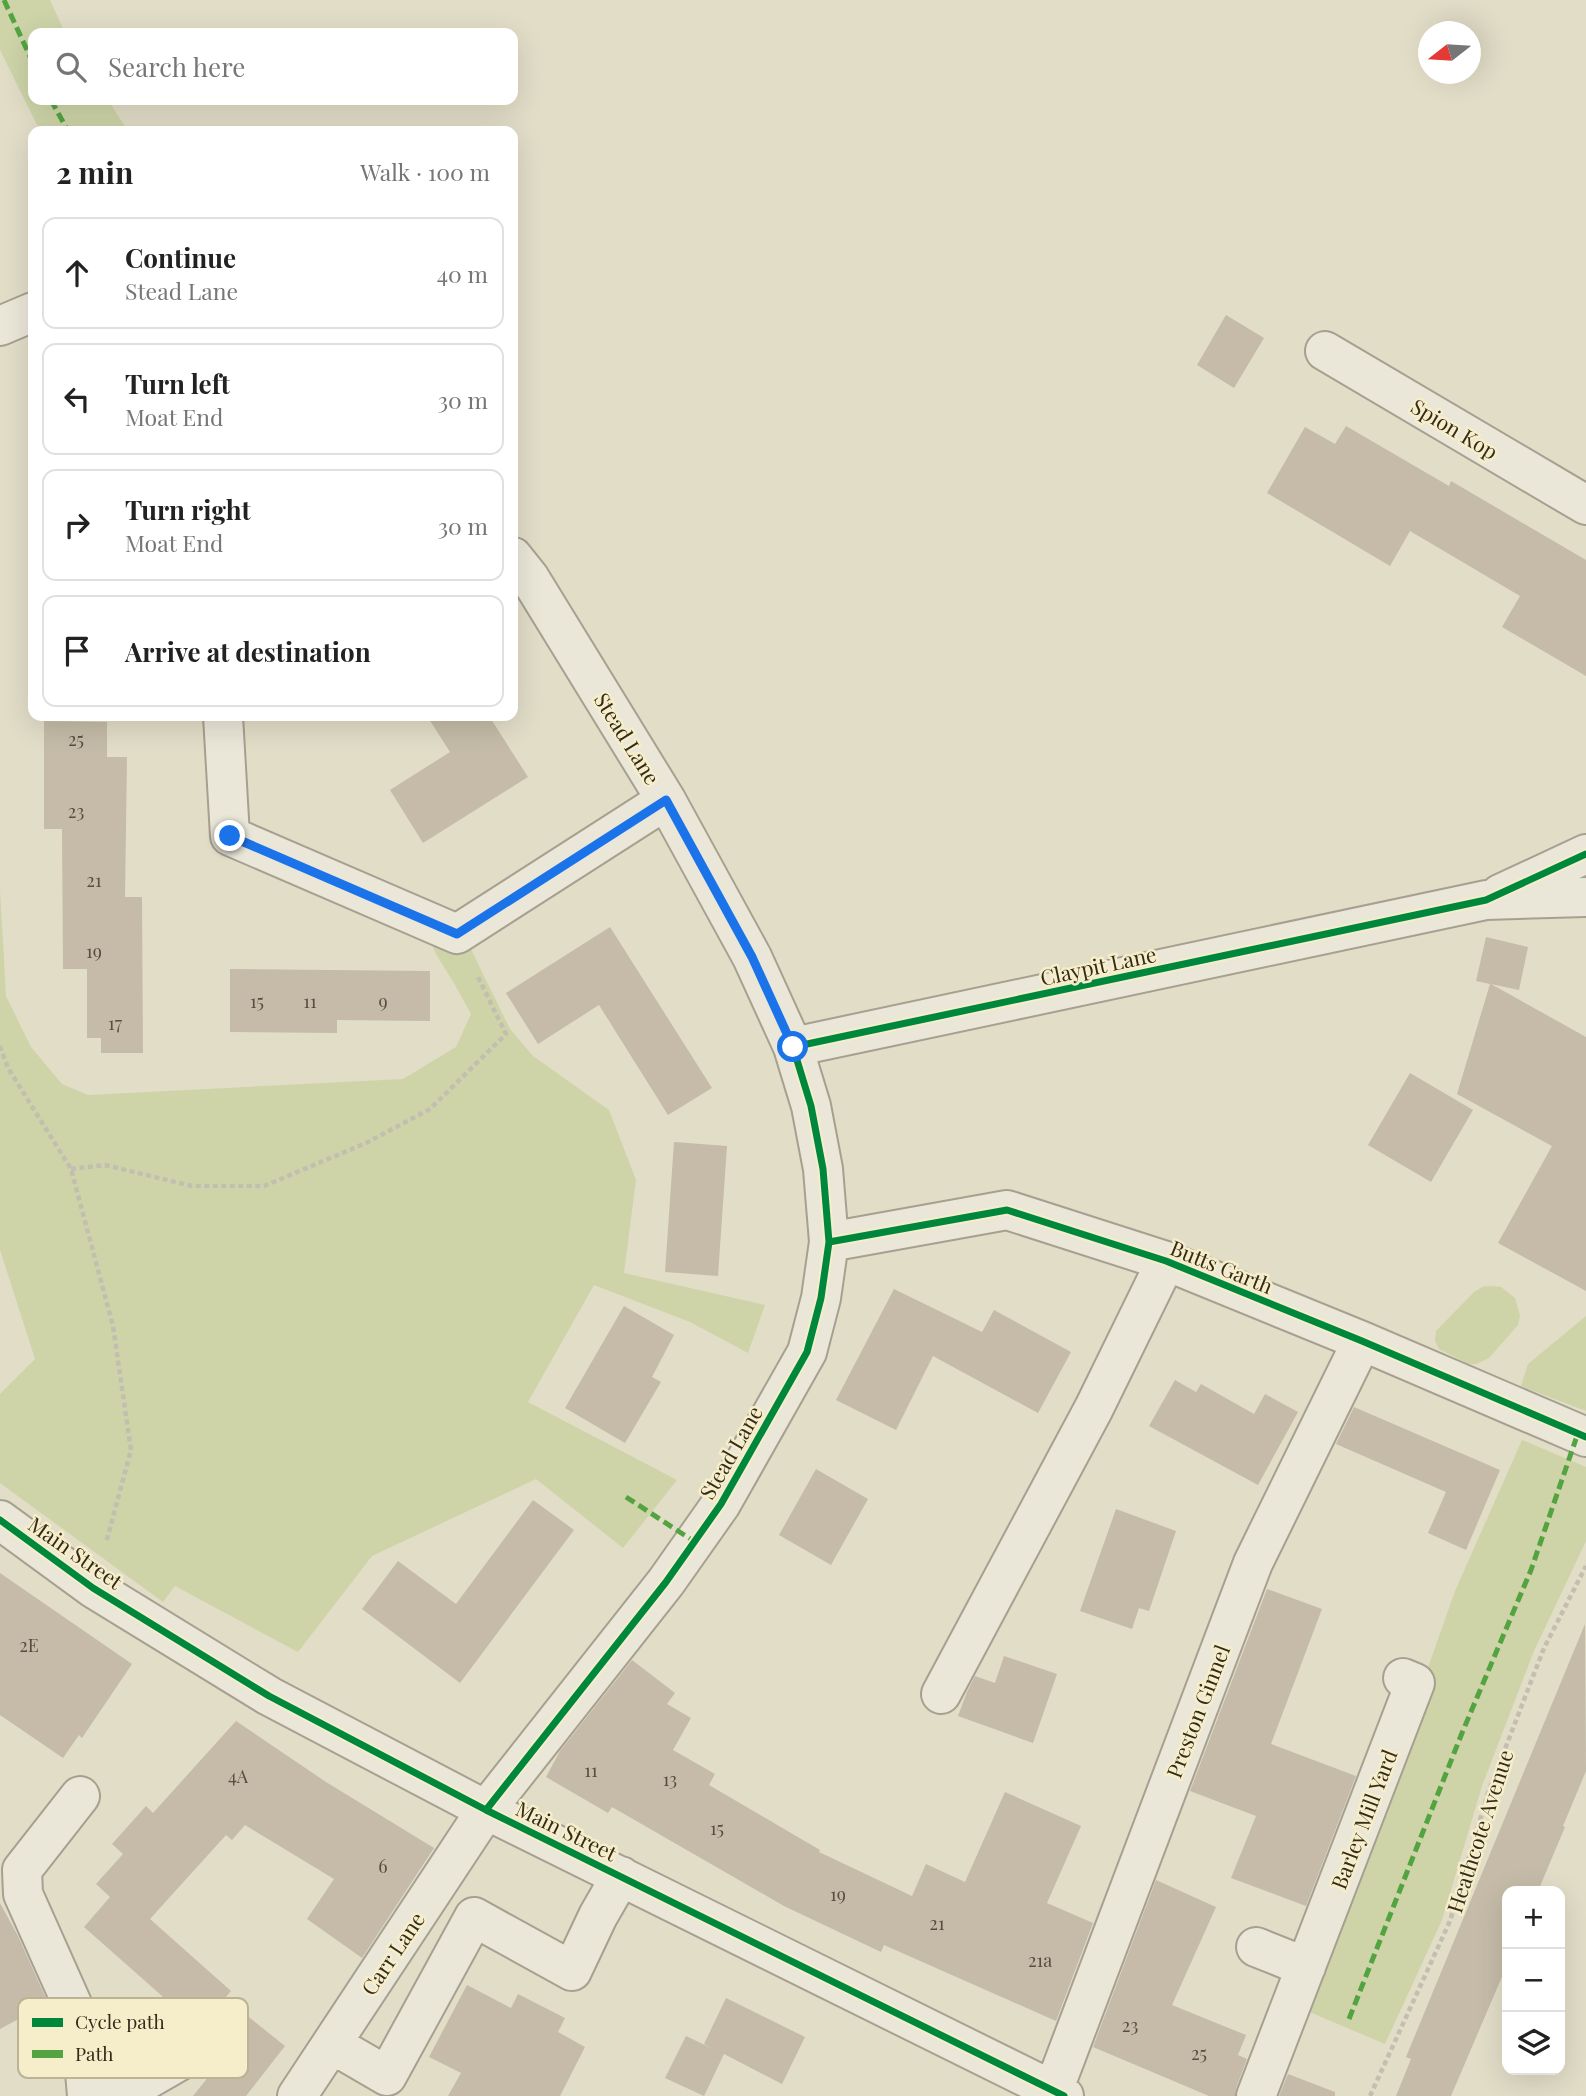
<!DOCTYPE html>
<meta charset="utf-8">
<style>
body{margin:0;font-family:"Playfair Display",serif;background:#f6f6f6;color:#222}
.controls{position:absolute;right:21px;bottom:21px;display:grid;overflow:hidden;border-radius:14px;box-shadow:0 7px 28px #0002}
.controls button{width:63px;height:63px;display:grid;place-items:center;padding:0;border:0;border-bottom:2px solid #e0e0e0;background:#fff;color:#222;font:35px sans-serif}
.compass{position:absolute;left:1418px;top:21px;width:63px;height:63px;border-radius:50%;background:#fff;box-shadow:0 7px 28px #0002;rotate:253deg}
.stop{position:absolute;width:21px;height:21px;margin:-16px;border:5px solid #1a73e8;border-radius:50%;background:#fff}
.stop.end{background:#1a73e8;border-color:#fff;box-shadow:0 2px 7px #0008}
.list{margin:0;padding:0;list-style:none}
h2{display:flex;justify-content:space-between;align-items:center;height:91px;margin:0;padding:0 28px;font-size:30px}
h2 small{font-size:23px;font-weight:400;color:#767676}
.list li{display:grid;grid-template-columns:46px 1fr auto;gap:21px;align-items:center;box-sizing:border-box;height:112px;margin:0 14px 14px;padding:0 14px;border:2px solid #e0e0e0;border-radius:14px}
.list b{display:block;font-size:26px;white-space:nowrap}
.list p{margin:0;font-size:23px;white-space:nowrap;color:#767676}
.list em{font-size:23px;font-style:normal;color:#767676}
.icon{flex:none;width:38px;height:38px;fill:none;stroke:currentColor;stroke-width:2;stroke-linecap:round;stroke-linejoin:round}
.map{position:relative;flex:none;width:1586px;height:2096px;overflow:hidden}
.search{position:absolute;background:#fff;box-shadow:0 7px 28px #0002;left:28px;top:28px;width:490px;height:77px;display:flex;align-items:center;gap:18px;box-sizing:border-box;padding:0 24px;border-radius:14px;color:#767676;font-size:26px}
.panel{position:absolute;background:#fff;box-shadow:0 7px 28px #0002;left:28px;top:126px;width:490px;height:595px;border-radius:14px}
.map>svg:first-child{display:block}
</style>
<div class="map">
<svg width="1586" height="2096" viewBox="0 0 1586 2096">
<rect width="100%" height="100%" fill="#e2ddc7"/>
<path fill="#ced4a8" d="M 0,0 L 50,0 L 65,33 L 33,33 L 33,100 L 108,100 L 128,131 L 40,131 L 0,50 Z
M 0,891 L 6,996 L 31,1047 L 62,1084 L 88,1095 L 403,1079 L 456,1047 L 471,1014 L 455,985 L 436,954 L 421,918 L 462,931 L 510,1029 L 533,1056 L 609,1110 L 636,1180 L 624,1273 L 765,1305 L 748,1353 L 690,1322 L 594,1285 L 528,1402 L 677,1480 L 623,1548 L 536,1479 L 372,1556 L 298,1652 L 175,1586 L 163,1602 L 0,1483 L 0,1394 L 35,1359 L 0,1250 Z
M 1491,1286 L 1501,1287 L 1515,1298 L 1520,1316 L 1518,1325 L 1489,1358 L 1476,1364 L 1469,1364 L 1439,1349 L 1435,1341 L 1436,1331 L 1474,1292 L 1482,1287 Z
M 1586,1316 L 1586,1411 L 1521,1386 L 1528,1364 Z
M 1522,1440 L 1586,1467 L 1586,1541 L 1534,1651 L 1482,1786 L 1442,1920 L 1385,2044 L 1307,2011 L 1455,1591 Z"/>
<path fill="#c5bba8" d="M 1226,315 L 1264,338 L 1234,388 L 1197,365 Z
M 1346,426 L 1449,486 L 1451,481 L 1586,560 L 1586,676 L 1502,627 L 1520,596 L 1410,531 L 1390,566 L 1267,493 L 1305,427 L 1335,444 Z
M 427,716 L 489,716 L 528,777 L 423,843 L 390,790 L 450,752 Z
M 44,721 L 107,722 L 107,757 L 127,757 L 125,897 L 142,897 L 143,1053 L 101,1053 L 101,1038 L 87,1038 L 87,969 L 63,969 L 62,829 L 44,829 Z
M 610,927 L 712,1088 L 668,1115 L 599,1005 L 538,1044 L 506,993 Z
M 1486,937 L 1528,947 L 1519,990 L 1491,984 L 1586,1037 L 1586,1291 L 1498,1243 L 1552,1146 L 1457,1094 L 1490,984 L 1476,981 Z
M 230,969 L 430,971 L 430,1021 L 337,1020 L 337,1033 L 230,1032 Z
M 1410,1073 L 1473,1110 L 1431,1182 L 1368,1145 Z
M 674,1142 L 727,1146 L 718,1276 L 665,1272 Z
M 894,1289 L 982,1332 L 994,1310 L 1071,1352 L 1038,1413 L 933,1356 L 896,1430 L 836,1400 Z
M 624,1306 L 674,1335 L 652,1377 L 661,1382 L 625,1443 L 565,1408 Z
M 1175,1380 L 1196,1392 L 1201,1384 L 1254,1414 L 1265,1394 L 1298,1412 L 1258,1485 L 1149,1426 Z
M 1354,1407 L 1500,1470 L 1466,1550 L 1428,1533 L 1446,1492 L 1336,1444 Z
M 816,1469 L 868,1499 L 831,1565 L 779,1535 Z
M 533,1500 L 574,1530 L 460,1683 L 362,1609 L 398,1561 L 456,1604 Z
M 1116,1509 L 1176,1531 L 1149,1611 L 1139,1608 L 1132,1629 L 1080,1611 Z
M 0,1573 L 132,1664 L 82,1738 L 79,1735 L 63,1758 L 0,1715 Z
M 1267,1589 L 1322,1609 L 1271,1744 L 1356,1776 L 1306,1906 L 1231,1878 L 1256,1816 L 1190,1791 Z
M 1585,1624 L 1586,1771 L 1563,1826 L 1565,1827 L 1538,1891 L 1507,1891 L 1507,1965 L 1451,2096 L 1396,2096 L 1411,2059 L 1406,2057 Z
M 1004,1656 L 1057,1674 L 1033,1743 L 958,1716 L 967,1692 L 975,1676 L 995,1683 Z
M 632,1660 L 675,1693 L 667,1704 L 691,1718 L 673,1750 L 715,1774 L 709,1785 L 820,1850 L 819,1852 L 912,1896 L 926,1864 L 965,1882 L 1005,1792 L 1081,1826 L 1047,1903 L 1093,1923 L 1056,2021 L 884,1945 L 881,1952 L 784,1906 L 612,1807 L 608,1813 L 546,1777 L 560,1751 Z
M 236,1721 L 326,1782 L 434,1848 L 362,1958 L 307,1919 L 334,1879 L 245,1825 L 232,1840 L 226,1835 L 150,1919 L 231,1991 L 225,1998 L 285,2046 L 246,2096 L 193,2096 L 226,2055 L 229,2044 L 226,2034 L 217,2026 L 208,2023 L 196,2026 L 84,1927 L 110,1897 L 96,1884 L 123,1854 L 112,1844 L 146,1806 L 153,1813 Z
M 1156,1880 L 1216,1907 L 1172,2005 L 1246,2035 L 1238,2055 L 1247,2059 L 1236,2088 L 1235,2096 L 1209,2096 L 1093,2047 Z
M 0,1903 L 18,1936 L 48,2003 L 0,2029 Z
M 467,1985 L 511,2008 L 518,1994 L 565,2018 L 558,2032 L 585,2047 L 560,2096 L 448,2096 L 461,2073 L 429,2057 Z
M 726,1998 L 805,2037 L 782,2084 L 724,2054 L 704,2096 L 665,2078 L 686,2036 L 711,2048 L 704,2044 Z
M 1288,2074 L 1335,2092 L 1335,2096 L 1279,2096 Z"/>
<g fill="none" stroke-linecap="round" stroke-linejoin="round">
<defs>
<path id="minor" d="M 0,326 L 33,312
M 1325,351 L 1586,505
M 223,716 L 230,836 L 457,934 L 666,800
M 1500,894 L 1586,854
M 793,1047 L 1486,900 L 1586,897
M 829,1242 L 1007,1210 L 1166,1261 L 1362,1341 L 1586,1437
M 0,1520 L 93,1588 L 269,1696 L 486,1810 L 1064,2096
M 941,1694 L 1094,1408 L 1166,1261
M 80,1796 L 22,1870 L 23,1894 L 81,2024 L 87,2096
M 1256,1947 L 1306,1967
M 332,2044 L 387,2076 L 474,1917 L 572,1971 L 598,1916 L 621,1876
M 1053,2091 L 1253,1563 L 1362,1341
M 102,2096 L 143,2082 L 207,2045
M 297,2096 L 486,1810 L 666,1582 L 721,1504 L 807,1352 L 821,1298 L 829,1242 L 823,1169 L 811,1106 L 793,1047 L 752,957 L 666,800 L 529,577 L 513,557
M 1256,2096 L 1415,1683 L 1403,1678"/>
</defs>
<use href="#minor" stroke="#a6a091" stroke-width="42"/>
<path stroke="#c2beb0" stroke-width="4.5" stroke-dasharray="5 3.5" stroke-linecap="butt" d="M 0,1046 L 8,1068 L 71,1169 L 113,1326 L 131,1450 L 106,1543
M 71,1169 L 105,1165 L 192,1186 L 264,1186 L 366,1143 L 430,1109 L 506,1034 L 477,975
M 1370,2096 L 1450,1921 L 1488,1793 L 1544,1648 L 1586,1566"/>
<use href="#minor" stroke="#eae6d8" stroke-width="38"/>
<path stroke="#53a440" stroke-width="5" stroke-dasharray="10 5" stroke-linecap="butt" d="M 4,0 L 33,63
M 51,100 L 68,131
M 626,1497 L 695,1542
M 1349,2019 L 1462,1733 L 1531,1570 L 1578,1433"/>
<defs>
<path id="cycleway" d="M 829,1242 L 1007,1210 L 1166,1261 L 1362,1341 L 1586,1437
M 0,1520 L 93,1588 L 269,1696 L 486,1810 L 1064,2096
M 486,1810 L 666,1582 L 721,1504 L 807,1352 L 821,1298 L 829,1242 L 823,1169 L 811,1106 L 793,1047 L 1486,900 L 1586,854"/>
</defs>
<use href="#cycleway" stroke="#f6eeca" stroke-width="11"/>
<use href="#cycleway" stroke="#00873e" stroke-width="7"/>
</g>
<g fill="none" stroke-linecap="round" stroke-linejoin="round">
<path stroke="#1a73e8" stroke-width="9" d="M 230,836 L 457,934 L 666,800 L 752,957 L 793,1047"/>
</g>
<g text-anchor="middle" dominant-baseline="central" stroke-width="5" stroke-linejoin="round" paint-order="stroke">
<g font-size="18" fill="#584e3e">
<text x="76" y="739">25</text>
<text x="76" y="811">23</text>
<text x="94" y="880">21</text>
<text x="94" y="951">19</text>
<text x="257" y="1001">15</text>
<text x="310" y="1001">11</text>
<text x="383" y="1001">9</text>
<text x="115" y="1023">17</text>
<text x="29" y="1645">2E</text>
<text x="591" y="1770">11</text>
<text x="238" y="1776">4A</text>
<text x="670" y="1779">13</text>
<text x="717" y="1828">15</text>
<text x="383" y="1866">6</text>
<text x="838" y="1894">19</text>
<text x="937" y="1923">21</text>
<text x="1040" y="1960">21a</text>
<text x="1130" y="2025">23</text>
<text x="1199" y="2053">25</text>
</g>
<g font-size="21" fill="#342a1a" stroke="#f6eeca">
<text transform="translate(1455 428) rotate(31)">Spion Kop</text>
<text transform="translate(628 738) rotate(58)">Stead Lane</text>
<text transform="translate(1098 965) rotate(-12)">Claypit Lane</text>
<text transform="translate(1222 1266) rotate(22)">Butts Garth</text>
<text transform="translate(730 1452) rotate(-60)">Stead Lane</text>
<text transform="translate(76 1552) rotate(35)">Main Street</text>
<text transform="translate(1197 1711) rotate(-69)">Preston Ginnel</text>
<text transform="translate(1363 1819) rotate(-69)">Barley Mill Yard</text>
<text transform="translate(567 1830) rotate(26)">Main Street</text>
<text transform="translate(1479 1831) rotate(-72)">Heathcote Avenue</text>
<text transform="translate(392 1953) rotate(-56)">Carr Lane</text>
</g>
</g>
<rect x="18" y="1998" width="230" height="80" rx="10" fill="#f6eeca" stroke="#bcb395" stroke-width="2"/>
<rect x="32" y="2018" width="31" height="9" fill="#00873e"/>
<rect x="32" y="2050" width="31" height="8" fill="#53a440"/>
<g font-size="19" fill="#342a1a">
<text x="75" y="2029">Cycle path</text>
<text x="75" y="2061">Path</text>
</g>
</svg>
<div class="controls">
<button>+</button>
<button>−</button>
<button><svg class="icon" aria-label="layers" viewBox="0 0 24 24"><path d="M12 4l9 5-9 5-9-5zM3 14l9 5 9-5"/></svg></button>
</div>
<svg class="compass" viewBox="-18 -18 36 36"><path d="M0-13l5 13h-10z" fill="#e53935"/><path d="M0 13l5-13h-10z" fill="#767676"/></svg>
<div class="stop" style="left:793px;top:1047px"></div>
<div class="stop end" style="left:230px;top:836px"></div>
<div class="search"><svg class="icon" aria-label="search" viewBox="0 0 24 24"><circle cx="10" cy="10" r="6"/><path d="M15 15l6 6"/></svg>Search here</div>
<section class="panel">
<h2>2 min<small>Walk · 100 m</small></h2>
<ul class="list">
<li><svg class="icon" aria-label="ahead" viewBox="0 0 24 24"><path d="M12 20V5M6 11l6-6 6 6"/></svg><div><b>Continue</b><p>Stead Lane</p></div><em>40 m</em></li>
<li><svg class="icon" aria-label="left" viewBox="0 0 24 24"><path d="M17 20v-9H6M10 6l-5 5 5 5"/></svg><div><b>Turn left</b><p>Moat End</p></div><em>30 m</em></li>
<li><svg class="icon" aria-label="right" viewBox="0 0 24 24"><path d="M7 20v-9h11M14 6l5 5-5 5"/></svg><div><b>Turn right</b><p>Moat End</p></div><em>30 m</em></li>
<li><svg class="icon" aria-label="arrive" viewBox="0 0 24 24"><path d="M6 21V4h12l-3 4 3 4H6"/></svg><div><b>Arrive at destination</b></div></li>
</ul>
</section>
</div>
